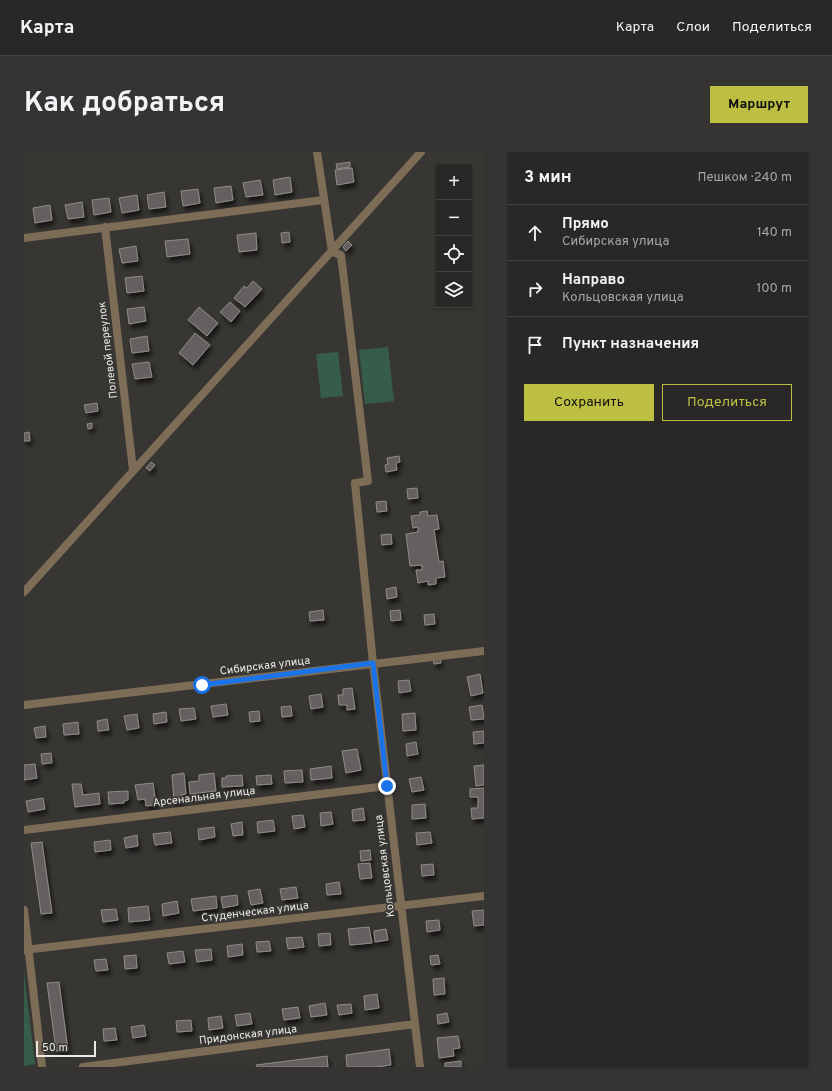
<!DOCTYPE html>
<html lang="ru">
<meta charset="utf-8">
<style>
body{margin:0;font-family:Overpass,sans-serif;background:#363432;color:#f1f3f6}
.controls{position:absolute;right:12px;top:12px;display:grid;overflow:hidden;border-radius:0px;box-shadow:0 1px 3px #0004}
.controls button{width:36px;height:36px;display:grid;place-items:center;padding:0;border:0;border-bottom:1px solid #464443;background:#2a2826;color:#f1f3f6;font:20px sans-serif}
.scale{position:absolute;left:12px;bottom:10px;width:60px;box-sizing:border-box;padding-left:4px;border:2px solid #ebe9e8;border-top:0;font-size:11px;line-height:14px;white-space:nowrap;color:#ebe9e8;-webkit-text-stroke:3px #383633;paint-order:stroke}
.stop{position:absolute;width:12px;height:12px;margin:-9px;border:3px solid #1a73e8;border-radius:50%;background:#fff}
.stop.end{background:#1a73e8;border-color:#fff;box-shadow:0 1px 4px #0008}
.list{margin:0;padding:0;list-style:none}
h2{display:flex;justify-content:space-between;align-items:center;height:52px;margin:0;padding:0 16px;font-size:17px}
h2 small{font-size:13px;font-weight:400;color:#a5a6a7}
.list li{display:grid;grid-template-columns:26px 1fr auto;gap:12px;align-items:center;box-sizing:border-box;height:56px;padding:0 16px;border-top:1px solid #464443}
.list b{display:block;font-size:15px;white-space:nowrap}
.list p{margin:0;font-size:13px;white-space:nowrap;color:#a5a6a7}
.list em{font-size:13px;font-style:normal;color:#a5a6a7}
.actions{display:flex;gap:8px;padding:12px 16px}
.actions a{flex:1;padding:9px 0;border:1px solid #bdbf43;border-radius:0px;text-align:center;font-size:14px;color:#bdbf43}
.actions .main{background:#bdbf43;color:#111}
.icon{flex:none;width:22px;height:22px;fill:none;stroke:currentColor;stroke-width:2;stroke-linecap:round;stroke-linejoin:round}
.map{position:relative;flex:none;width:460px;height:915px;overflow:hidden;border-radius:0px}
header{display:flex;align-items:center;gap:24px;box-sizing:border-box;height:56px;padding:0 20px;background:#2a2826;border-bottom:1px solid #464443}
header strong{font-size:19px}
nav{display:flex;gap:22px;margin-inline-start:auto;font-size:14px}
.intro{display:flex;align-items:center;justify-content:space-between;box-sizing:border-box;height:96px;padding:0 24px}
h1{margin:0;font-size:28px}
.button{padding:10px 18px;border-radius:0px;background:#bdbf43;color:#111;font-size:14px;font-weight:700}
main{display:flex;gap:24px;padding:0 24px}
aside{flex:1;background:#2a2826;border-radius:0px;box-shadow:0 1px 3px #0004}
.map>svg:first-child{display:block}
</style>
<header>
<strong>Карта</strong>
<nav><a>Карта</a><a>Слои</a><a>Поделиться</a></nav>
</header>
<div class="intro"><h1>Как добраться</h1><a class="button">Маршрут</a></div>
<main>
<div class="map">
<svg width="460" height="915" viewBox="0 0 460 915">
<defs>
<filter id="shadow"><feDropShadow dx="2.5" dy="4.5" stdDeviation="2" flood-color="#0009"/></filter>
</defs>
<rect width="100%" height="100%" fill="#383633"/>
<path fill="#365d4a" d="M 364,195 L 370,249 L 341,252 L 335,198 Z
M 314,200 L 319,244 L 297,246 L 292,202 Z
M 0,821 L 11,912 L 0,914 Z"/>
<path fill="#64615e" stroke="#8e8b88" filter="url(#shadow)" d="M 326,10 L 326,15 L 313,17 L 312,12 Z
M 328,16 L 330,30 L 313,33 L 311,18 Z
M 266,25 L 268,40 L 251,43 L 249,28 Z
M 236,28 L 239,43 L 222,45 L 219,31 Z
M 207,34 L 209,48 L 192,51 L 190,36 Z
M 174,37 L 176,51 L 159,54 L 157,39 Z
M 140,40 L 142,55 L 125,57 L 123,43 Z
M 113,43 L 115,58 L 98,61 L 95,46 Z
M 85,46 L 87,60 L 70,63 L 68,48 Z
M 58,50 L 60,65 L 44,67 L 41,53 Z
M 26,53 L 28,68 L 11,71 L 9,56 Z
M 265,80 L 266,90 L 258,91 L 257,81 Z
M 232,81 L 233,98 L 215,100 L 213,83 Z
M 164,87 L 166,102 L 143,105 L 141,89 Z
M 324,89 L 328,93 L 322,99 L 319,95 Z
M 112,94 L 114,109 L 98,111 L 95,97 Z
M 118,124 L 120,139 L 103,141 L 101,126 Z
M 229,129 L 238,137 L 221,155 L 210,146 L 220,134 L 223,136 Z
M 206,150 L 216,159 L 207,170 L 196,160 Z
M 120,155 L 122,169 L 105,172 L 103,157 Z
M 175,155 L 194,171 L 183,184 L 164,168 Z
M 171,181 L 186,193 L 169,213 L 155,201 Z
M 123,184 L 125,199 L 108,201 L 106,187 Z
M 125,210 L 128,225 L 111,227 L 108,212 Z
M 73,251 L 74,259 L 62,261 L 60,253 Z
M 68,271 L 68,276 L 64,277 L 63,272 Z
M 5,280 L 6,289 L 0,289 L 0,281 Z
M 375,304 L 376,310 L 372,311 L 373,318 L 362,320 L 361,313 L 364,312 L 363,306 Z
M 127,310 L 131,313 L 126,319 L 122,316 Z
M 393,336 L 394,346 L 384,347 L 383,337 Z
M 362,349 L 363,359 L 353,360 L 352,350 Z
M 403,359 L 404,364 L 413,363 L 415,377 L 410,378 L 415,410 L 419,409 L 421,425 L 412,426 L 412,432 L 404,433 L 404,429 L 394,431 L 392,418 L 398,418 L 398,413 L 386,414 L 382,382 L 394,380 L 394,375 L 389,376 L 387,364 L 396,363 L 396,360 Z
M 367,382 L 368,392 L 358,393 L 357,383 Z
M 372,435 L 373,445 L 363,447 L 362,437 Z
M 299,458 L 300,468 L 286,469 L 285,460 Z
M 376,458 L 377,468 L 367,469 L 366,459 Z
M 410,462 L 411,472 L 401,473 L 400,463 Z
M 416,505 L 417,511 L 410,512 L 409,507 Z
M 456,522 L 459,541 L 447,544 L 443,525 Z
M 385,528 L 387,539 L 375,541 L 374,529 Z
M 328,536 L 331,557 L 323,558 L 323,553 L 315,553 L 314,543 L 319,543 L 319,537 Z
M 297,542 L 299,555 L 287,557 L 285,544 Z
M 202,552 L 204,563 L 189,565 L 187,554 Z
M 458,553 L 460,567 L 447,568 L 445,555 Z
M 267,554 L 268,564 L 258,565 L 257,555 Z
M 170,556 L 172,567 L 157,569 L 155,557 Z
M 235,559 L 236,569 L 226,570 L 225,560 Z
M 142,560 L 143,570 L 130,572 L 129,562 Z
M 391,561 L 392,578 L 379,579 L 378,562 Z
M 113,562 L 115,576 L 103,578 L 100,564 Z
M 83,567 L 85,578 L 74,579 L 73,569 Z
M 54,570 L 55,582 L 40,583 L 39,572 Z
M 21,574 L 22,585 L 12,586 L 10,576 Z
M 460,579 L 460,591 L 450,592 L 449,580 Z
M 392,590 L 394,602 L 383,604 L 382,592 Z
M 333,597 L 337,618 L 322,621 L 318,599 Z
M 27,601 L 28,611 L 18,612 L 17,602 Z
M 11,612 L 13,626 L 0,628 L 0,613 Z
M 460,613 L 460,633 L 452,634 L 450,614 Z
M 307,614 L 308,626 L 287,628 L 286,617 Z
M 278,618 L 279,630 L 261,631 L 260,619 Z
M 160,621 L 162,642 L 157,643 L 158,648 L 150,649 L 148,623 Z
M 190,621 L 192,639 L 166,642 L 165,630 L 175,629 L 175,623 Z
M 218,623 L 219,634 L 198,635 L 198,626 L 202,626 L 202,624 Z
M 247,623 L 248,632 L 233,633 L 232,624 Z
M 397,625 L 400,638 L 388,640 L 385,627 Z
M 129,631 L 132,653 L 122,654 L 121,647 L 114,648 L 111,633 Z
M 48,632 L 57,632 L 59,643 L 75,641 L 76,652 L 51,655 Z
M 460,636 L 460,666 L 448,667 L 447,656 L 454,656 L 454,645 L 446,645 L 446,637 Z
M 104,639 L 104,648 L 100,649 L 100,651 L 85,652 L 84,640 Z
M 19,646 L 21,657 L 4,660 L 2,649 Z
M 401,652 L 402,666 L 388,667 L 388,653 Z
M 339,656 L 341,668 L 329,669 L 328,658 Z
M 307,660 L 309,672 L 297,674 L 296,661 Z
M 279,663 L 281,675 L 270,677 L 268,664 Z
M 249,668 L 251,679 L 234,681 L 233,670 Z
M 218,670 L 219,683 L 209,684 L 207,672 Z
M 190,675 L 191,685 L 175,688 L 174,677 Z
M 146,680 L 148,691 L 131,693 L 129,682 Z
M 406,680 L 408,691 L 393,693 L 392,681 Z
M 113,683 L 114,694 L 102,696 L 100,686 Z
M 86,688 L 87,698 L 71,700 L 70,690 Z
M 18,690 L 28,761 L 17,762 L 7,691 Z
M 346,698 L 347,708 L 337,709 L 336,699 Z
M 346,711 L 348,726 L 336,727 L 334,712 Z
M 409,712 L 410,723 L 398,724 L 397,713 Z
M 315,730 L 317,742 L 303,743 L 302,732 Z
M 272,735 L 274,746 L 258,748 L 256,737 Z
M 236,737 L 239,751 L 227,753 L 224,739 Z
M 213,743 L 214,753 L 199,756 L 197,745 Z
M 192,744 L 193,756 L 169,759 L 167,747 Z
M 153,749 L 155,761 L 139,764 L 138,752 Z
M 124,754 L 126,768 L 105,770 L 104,756 Z
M 92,757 L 94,768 L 79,770 L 77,758 Z
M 460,758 L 460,773 L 450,774 L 448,759 Z
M 415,768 L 416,778 L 403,780 L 402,769 Z
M 345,775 L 348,791 L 326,793 L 324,777 Z
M 362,777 L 364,788 L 351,790 L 350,779 Z
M 306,781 L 307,793 L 295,794 L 294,782 Z
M 278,785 L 280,795 L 264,797 L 262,786 Z
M 245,789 L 247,799 L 233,800 L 232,790 Z
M 218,792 L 219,803 L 204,805 L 203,794 Z
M 187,797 L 188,808 L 173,810 L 171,798 Z
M 159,799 L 161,810 L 145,812 L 143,801 Z
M 112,803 L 113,816 L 101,817 L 100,804 Z
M 414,803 L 416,812 L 407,813 L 406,804 Z
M 82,807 L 84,818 L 72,819 L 70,808 Z
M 420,826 L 421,842 L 410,843 L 409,827 Z
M 35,830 L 44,898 L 32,899 L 23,831 Z
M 353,842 L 355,856 L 341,858 L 340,844 Z
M 301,851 L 303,863 L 287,865 L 285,854 Z
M 327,852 L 328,861 L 315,863 L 313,853 Z
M 274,855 L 276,866 L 260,868 L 258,857 Z
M 226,861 L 228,872 L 213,874 L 211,863 Z
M 423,861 L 425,870 L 414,872 L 413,863 Z
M 197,864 L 199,876 L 185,878 L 184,866 Z
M 167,868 L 168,879 L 153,880 L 152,869 Z
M 120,873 L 122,884 L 109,886 L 107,875 Z
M 91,876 L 93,888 L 80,889 L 79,877 Z
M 434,884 L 436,896 L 429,897 L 430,904 L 415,906 L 413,886 Z
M 365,897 L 367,913 L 352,915 L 323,915 L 322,903 Z
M 303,904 L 304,915 L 233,915 L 232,913 Z
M 437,909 L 437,915 L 421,915 L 421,911 Z"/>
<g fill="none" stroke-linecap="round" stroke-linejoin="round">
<path stroke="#7e6d56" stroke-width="8" d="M 293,0 L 308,100 L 317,103 L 344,329 L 331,331 L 349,511 L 396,915
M 81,75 L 109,318
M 0,86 L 299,48
M 0,440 L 397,0
M 0,553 C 153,536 307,516 460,499
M 0,678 L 363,634
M 0,758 L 18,915
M 0,798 L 460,744
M 59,915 L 391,872"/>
</g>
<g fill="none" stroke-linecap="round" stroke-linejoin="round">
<path stroke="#1a73e8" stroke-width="5" d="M 178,533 L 349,511 L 363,634"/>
</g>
<g text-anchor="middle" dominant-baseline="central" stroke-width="3" stroke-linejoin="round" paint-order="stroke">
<g font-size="11" fill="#ebe9e8" stroke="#383633">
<text transform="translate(84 198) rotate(-97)">Полевой переулок</text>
<text transform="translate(241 514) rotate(-7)">Сибирская улица</text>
<text transform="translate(180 645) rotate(-7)">Арсенальная улица</text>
<text transform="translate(361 714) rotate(-97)">Кольцовская улица</text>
<text transform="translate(231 760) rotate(-7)">Студенческая улица</text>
<text transform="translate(224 883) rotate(-7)">Придонская улица</text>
</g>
</g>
</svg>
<div class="controls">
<button>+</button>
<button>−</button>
<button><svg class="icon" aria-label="locate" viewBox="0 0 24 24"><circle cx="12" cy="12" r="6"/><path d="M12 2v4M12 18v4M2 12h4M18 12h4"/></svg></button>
<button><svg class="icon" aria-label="layers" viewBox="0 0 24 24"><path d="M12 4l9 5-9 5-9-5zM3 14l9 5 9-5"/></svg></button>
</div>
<div class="scale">50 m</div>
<div class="stop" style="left:178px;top:533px"></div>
<div class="stop end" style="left:363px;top:634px"></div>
</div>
<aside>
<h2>3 мин<small>Пешком · 240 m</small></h2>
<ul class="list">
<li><svg class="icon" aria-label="ahead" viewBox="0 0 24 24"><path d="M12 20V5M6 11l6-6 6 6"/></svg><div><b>Прямо</b><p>Сибирская улица</p></div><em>140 m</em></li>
<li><svg class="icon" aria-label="right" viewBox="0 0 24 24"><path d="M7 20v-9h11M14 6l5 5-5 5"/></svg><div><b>Направо</b><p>Кольцовская улица</p></div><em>100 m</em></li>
<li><svg class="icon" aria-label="arrive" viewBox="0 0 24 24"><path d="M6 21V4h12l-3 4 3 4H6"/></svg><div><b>Пункт назначения</b></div></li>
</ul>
<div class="actions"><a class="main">Сохранить</a><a>Поделиться</a></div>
</aside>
</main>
